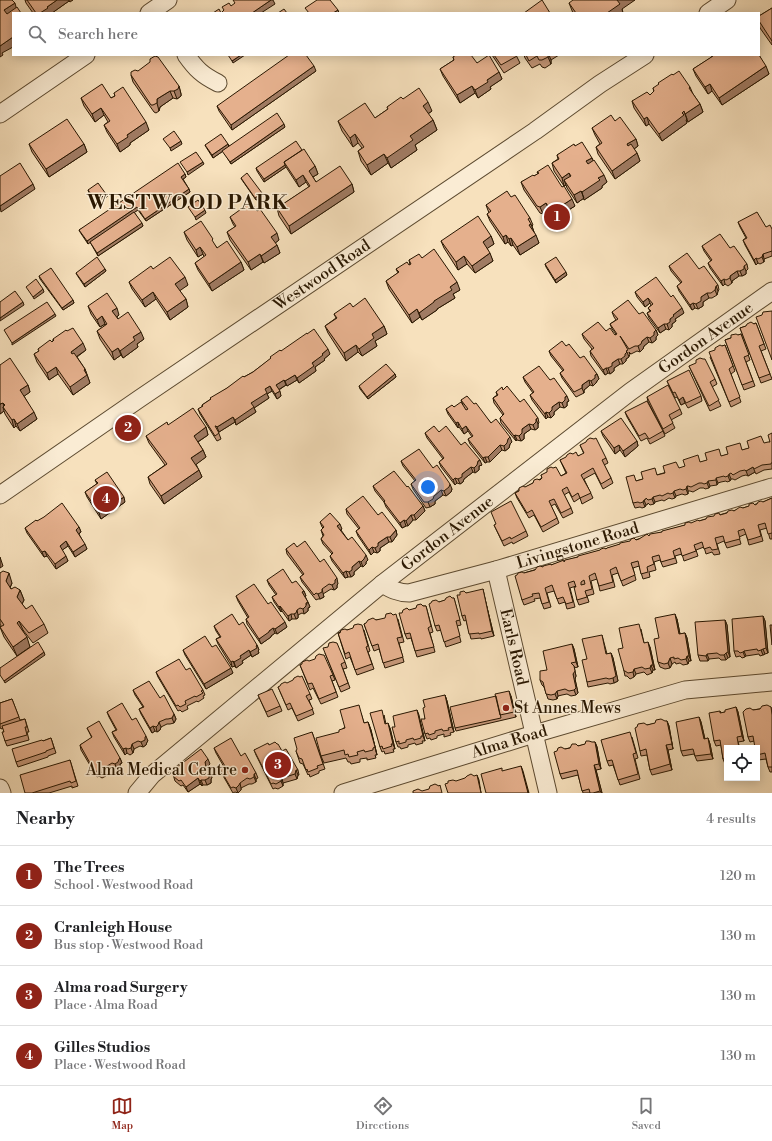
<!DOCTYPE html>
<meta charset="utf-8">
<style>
body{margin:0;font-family:"Libre Bodoni",serif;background:#f2f2f2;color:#202124}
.controls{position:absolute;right:12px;bottom:12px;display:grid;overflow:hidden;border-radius:0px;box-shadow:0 2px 10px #0003}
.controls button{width:36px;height:36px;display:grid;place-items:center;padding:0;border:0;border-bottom:1px solid #e0e0e0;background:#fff;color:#202124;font:20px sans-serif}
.you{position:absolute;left:428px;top:487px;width:14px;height:14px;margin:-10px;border:3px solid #fff;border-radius:50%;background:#1a73e8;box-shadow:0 0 0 6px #1a73e833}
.badge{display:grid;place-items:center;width:26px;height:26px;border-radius:50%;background:#8f2418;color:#fff;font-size:13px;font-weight:700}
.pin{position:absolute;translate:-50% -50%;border:2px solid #fff;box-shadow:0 1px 4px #0006}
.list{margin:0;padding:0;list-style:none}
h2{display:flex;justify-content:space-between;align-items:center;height:52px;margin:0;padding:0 16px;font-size:17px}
h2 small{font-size:13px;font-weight:400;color:#757577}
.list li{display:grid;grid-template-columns:26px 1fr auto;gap:12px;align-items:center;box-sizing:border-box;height:60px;padding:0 16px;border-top:1px solid #e0e0e0}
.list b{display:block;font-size:15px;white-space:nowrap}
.list p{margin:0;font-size:13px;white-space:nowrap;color:#757577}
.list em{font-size:13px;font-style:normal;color:#757577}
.icon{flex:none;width:22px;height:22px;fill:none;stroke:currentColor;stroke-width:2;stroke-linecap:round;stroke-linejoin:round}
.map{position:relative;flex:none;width:772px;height:793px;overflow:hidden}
.search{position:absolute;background:#fff;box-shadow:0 2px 10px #0003;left:12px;right:12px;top:12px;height:44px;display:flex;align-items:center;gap:10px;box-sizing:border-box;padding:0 14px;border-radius:0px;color:#757577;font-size:15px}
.sheet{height:292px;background:#fff}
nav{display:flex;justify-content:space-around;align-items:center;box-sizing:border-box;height:56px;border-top:1px solid #e0e0e0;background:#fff;font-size:11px;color:#757577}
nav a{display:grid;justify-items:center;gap:2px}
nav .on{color:#8f2418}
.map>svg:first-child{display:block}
</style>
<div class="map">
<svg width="772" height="793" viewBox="0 0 772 793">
<rect width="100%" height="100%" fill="#f7e1bd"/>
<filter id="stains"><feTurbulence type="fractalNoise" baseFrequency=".005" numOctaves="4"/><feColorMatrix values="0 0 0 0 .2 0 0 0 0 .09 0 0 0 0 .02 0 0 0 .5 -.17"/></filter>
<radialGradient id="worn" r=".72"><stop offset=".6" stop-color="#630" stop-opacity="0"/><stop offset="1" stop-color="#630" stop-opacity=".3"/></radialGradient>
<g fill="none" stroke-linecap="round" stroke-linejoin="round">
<defs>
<g id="minor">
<path d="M 149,13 L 168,0"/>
<path d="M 708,13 L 727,0"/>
<path d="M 186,55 C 196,69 202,75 218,83"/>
<path d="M 0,114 L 86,55"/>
<path id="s1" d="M 0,495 L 139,399 L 535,131 L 600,84 L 645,55"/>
<path id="s2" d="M 496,570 L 548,793"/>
<path id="s3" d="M 382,584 C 391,589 398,593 409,593 L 496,570 L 772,487"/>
<path d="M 0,788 L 2,793"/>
<path id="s4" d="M 137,793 L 152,775 L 382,584 L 630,392 L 772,291"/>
<path id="s5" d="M 343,793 L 534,734 L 685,690 L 772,682"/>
</g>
</defs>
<use href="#minor" stroke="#5c4a30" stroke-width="19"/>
<use href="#minor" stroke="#faecd4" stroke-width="17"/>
</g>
<path fill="#c59779" stroke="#291701" d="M 25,0 L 73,0 L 70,2 L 69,1 L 52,13 L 33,13 L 26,3 Z
M 569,3 L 622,9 L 623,13 L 573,13 Z
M 772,8 L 772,45 L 760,28 L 759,24 L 759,16 Z
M 492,55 L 516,55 L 520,63 L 504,73 Z
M 524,55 L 559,55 L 551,60 L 551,64 L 545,68 L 542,67 L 540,64 L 532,68 L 525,58 Z
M 711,55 L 759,55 L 769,74 L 722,105 L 712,91 L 708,94 L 696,76 L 693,69 L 712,57 Z
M 453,57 L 477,63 L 499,72 L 502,79 L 490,87 L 491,89 L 478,98 L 475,93 L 460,103 L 443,76 L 440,69 L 454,60 Z
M 316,71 L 232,130 L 219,111 L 217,106 Z
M 131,75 L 179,86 L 181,94 L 181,96 L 177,99 L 173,98 L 160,107 L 159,111 L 156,113 L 154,112 L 133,82 Z
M 690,87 L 693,94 L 700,104 L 703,112 L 688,122 L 687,119 L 686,120 L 687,123 L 662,141 L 649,124 L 646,126 L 634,108 L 632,101 L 650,95 L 654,92 L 653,88 Z
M 114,93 L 149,130 L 130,143 L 130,145 L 120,152 L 107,132 L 104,125 L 108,122 L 104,115 L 95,122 L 84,106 L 81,98 L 111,98 L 115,96 Z
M 403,99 L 432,111 L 428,114 L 433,120 L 437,130 L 415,145 L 417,150 L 391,168 L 388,163 L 371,175 L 361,161 L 358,151 L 362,148 L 358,143 L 353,147 L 342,131 L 338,121 L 375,118 L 388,109 L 387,107 Z
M 615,121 L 636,139 L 638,146 L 634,149 L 637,153 L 640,161 L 615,179 L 598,154 L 596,147 L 600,144 L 595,135 L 592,128 Z
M 285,127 L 231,164 L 223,151 L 213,158 L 206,147 L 205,145 L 228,144 L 229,146 Z
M 29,144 L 84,144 L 87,152 L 49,177 L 32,152 Z
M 575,146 L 592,158 L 593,161 L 607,182 L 602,186 L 602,188 L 584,200 L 584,198 L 577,203 L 567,188 L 566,185 L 564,186 L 554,171 L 552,163 L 558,159 L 557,155 Z
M 302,150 L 315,166 L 318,174 L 313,177 L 316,182 L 352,184 L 354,192 L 291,234 L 279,216 L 277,208 L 309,187 L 306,182 L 299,187 L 286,167 L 264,182 L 257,171 L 256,168 Z
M 537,172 L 575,206 L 554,219 L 549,210 L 543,214 L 540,213 L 524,190 L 521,182 L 538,174 Z
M 185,174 L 186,177 L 183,179 L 189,189 L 190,192 L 146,221 L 138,210 L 134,212 L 143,226 L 98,256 L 90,242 L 88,244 L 80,232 L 79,230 Z
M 241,178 L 263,196 L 256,200 L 242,180 Z
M 88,190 L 106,194 L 107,197 L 96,204 L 89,193 Z
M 511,197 L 530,218 L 533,225 L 532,226 L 534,232 L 539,243 L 520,255 L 513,245 L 511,246 L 508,242 L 505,244 L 490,221 L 487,214 L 489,213 L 486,205 Z
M 257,211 L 279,240 L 275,243 L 277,245 L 280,253 L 264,263 L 263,262 L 251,270 L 230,240 L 227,232 L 235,227 L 233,224 L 230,217 Z
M 738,222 L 772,229 L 772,256 L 764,259 L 764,262 L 760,264 L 758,263 L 756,265 L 745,245 L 743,240 L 746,238 L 740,227 Z
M 184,232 L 215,245 L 217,248 L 241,262 L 244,270 L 212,291 L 198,270 L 195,263 L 204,257 L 203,254 L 198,257 L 187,240 Z
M 491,236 L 494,244 L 487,248 L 493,261 L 475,273 L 467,264 L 458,270 L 444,248 L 441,241 Z
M 702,246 L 730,248 L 747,264 L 748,269 L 746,271 L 746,274 L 742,276 L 739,276 L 732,281 L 732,283 L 728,286 L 725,284 L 723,286 L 710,268 L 708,263 L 711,261 L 704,251 Z
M 422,258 L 460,290 L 453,294 L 455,298 L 437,309 L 437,310 L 422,320 L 420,317 L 412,323 L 389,289 L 386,281 L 398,273 L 396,269 L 410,265 L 409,260 Z
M 545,264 L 567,275 L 556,283 L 546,267 Z
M 669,266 L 699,269 L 718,285 L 719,290 L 718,291 L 717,295 L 712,298 L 709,298 L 703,302 L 703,306 L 698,309 L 695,308 L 692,310 L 679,291 L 677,286 L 681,283 L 671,271 Z
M 105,269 L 106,271 L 85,287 L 77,275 L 76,273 Z
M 153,269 L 188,285 L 179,290 L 186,299 L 188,307 L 170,320 L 156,299 L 145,307 L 132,289 L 129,282 Z
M 39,276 L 73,300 L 74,303 L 63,310 L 40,279 Z
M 635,292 L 684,313 L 675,319 L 676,321 L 672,324 L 672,327 L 669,330 L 666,329 L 660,333 L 649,318 L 647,313 L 650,311 L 648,308 L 651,305 L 650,303 L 645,307 L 637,297 Z
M 88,306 L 119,315 L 117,317 L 118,319 L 144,339 L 137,344 L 138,347 L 123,358 L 121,355 L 114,360 L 100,339 L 97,331 L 106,325 L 105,324 L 100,327 L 91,314 Z
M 353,307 L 384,326 L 387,334 L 375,341 L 377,346 L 362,356 L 358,352 L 346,361 L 328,333 L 325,326 L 336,318 L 334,314 Z
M 612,312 L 639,314 L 656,330 L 658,335 L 656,337 L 656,340 L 652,343 L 649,342 L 644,346 L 643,349 L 640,352 L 637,351 L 631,354 L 629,352 L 630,355 L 629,356 L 629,357 L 626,359 L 626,361 L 623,364 L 620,364 L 614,368 L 614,371 L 610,374 L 608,373 L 605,375 L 591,356 L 590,351 L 592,349 L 584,339 L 582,334 L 606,331 L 615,335 L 616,334 L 612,329 L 610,324 L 616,320 L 614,317 Z
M 756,323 L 766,349 L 761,351 L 772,379 L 761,383 L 740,328 Z
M 741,334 L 750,360 L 746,362 L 755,386 L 744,390 L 725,340 Z
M 53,339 L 86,350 L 77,357 L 85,369 L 90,383 L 73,395 L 58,374 L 49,380 L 37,362 L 34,354 L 39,351 L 38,349 L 53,341 Z
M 725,345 L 735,371 L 731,374 L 741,402 L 731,407 L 710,357 L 722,346 Z
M 566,346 L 580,358 L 597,374 L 599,379 L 597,381 L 596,383 L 593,386 L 590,385 L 584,390 L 584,393 L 576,397 L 562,378 L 560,373 L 563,371 L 551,356 L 549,351 Z
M 281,351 L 330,354 L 324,359 L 325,360 L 315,367 L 316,371 L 299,383 L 297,380 L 287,386 L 286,385 L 279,390 L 281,396 L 277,399 L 272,391 L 267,394 L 269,398 L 254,408 L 256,412 L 236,425 L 235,422 L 219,432 L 218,431 L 221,439 L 217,441 L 200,414 L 198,409 L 202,407 L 202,405 L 244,377 L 253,372 Z
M 0,365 L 28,385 L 30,392 L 24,396 L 37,419 L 20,431 L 16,426 L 14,428 L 5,414 L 4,411 L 0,414 Z
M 689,366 L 715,379 L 717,384 L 712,387 L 721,406 L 710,411 Z
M 395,374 L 396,377 L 368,399 L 360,389 L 359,386 Z
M 523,377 L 550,380 L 569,401 L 567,402 L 567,406 L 564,408 L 560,407 L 554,412 L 554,415 L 551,418 L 548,417 L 546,419 L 532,400 L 530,395 L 533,393 L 525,382 Z
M 667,381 L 701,396 L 702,401 L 688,408 L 685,403 L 681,405 L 677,397 L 675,398 Z
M 503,390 L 520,402 L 538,418 L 539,423 L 538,424 L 538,428 L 535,430 L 531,429 L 524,434 L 524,439 L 521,441 L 517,440 L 516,441 L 501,423 L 500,418 L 503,415 L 494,403 L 493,398 L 497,395 L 496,392 Z
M 647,397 L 680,409 L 682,414 L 671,420 L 675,428 L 665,434 L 648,402 Z
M 461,400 L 474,404 L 491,423 L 512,442 L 510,444 L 509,448 L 505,451 L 502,450 L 490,462 L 487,462 L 485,463 L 470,444 L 468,439 L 472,437 L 468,431 L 464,434 L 459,427 L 458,428 L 448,414 L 446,409 L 454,407 L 463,405 Z
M 625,412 L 663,431 L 665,436 L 650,444 L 647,438 L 641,441 L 627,417 Z
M 206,427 L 208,435 L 198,442 L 203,450 L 206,457 L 196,464 L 202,477 L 164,504 L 150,484 L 148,477 L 165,465 L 149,443 L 146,436 Z
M 601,431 L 637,441 L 638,446 L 625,457 L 620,450 L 615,454 L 603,436 Z
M 439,432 L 461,445 L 482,465 L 479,466 L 479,470 L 475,473 L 473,472 L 464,479 L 463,482 L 460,484 L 457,483 L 455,485 L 441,467 L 439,462 L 443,459 L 427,438 L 425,433 Z
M 772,433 L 772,469 L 764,470 L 756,474 L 755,472 L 748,476 L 746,475 L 742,476 L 735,480 L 733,479 L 731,479 L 730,481 L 727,482 L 726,481 L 721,482 L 718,483 L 717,485 L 710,486 L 709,488 L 705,489 L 704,488 L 700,488 L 693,492 L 690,491 L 688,491 L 688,494 L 685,495 L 682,494 L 676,496 L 675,498 L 672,499 L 669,498 L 664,501 L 662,500 L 655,502 L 654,504 L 650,505 L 648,503 L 648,504 L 646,505 L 645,507 L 642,508 L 640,507 L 635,508 L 633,503 L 636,481 L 770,442 Z
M 580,445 L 606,458 L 608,463 L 604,465 L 611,478 L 613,483 L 603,489 L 595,473 L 584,479 L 593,498 L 582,504 L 580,498 L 574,502 L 569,492 L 564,495 L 571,508 L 573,513 L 563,518 L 555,504 L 551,506 L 557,518 L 559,523 L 543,532 L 534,515 L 529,518 L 517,498 L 515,493 L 542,478 L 541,475 L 561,476 L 566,473 L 560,460 L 578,456 L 584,454 Z
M 401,461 L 433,468 L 452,489 L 451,492 L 446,496 L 443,495 L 435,501 L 435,504 L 430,507 L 426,508 L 413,489 L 411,484 L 415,481 L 403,466 Z
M 95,480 L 125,502 L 101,519 L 87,497 L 85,492 L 97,484 Z
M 373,486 L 407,487 L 423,506 L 425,511 L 416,520 L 413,520 L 408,526 L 406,526 L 402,528 L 386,507 L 384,502 L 375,491 Z
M 772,498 L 772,539 L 770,539 L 767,528 L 760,530 L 763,541 L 749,545 L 746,534 L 739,537 L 741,544 L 727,548 L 724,541 L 717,544 L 720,554 L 714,555 L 712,552 L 706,554 L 704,547 L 696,550 L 698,556 L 684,561 L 682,554 L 675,556 L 677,563 L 663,567 L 660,560 L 654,562 L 656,570 L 649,572 L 650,577 L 643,579 L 639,566 L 633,568 L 636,580 L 623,586 L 618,573 L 612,575 L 615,587 L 600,591 L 597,579 L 591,581 L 594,594 L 587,596 L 589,602 L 579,605 L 577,600 L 576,586 L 570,588 L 575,607 L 567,609 L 565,602 L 559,604 L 554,591 L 547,593 L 551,607 L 544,609 L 540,598 L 534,599 L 535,601 L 524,605 L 522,600 L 524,573 L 763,502 Z
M 346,509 L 378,515 L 396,530 L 397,535 L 392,542 L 389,542 L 380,548 L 380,551 L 377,553 L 374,552 L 371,555 L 358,536 L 356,531 L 359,529 L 347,514 Z
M 37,521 L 79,527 L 81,532 L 79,534 L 87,549 L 75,557 L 68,546 L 62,550 L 68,561 L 56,569 L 47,556 L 44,557 L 27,533 L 25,528 Z
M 320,522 L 342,529 L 341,530 L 348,540 L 368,560 L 366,562 L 366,564 L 363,567 L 361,566 L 354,572 L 354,575 L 351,577 L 348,577 L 345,578 L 332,561 L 330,556 L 332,554 L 323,544 L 321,539 L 323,536 L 321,530 L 323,528 L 322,527 Z
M 494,525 L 526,531 L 528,536 L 513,544 L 512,542 L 504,546 Z
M 297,547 L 320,562 L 338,584 L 337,585 L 337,588 L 334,590 L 331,589 L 323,594 L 324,597 L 320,599 L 318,599 L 316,600 L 302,582 L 300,577 L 303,575 L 287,554 L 286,549 Z
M 0,573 L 12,583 L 10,588 L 11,589 L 20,590 L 24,600 L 22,604 L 26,609 L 44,624 L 48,633 L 33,643 L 23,630 L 23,631 L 30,647 L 17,656 L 4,637 L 0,627 L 1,626 L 0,624 Z
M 267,580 L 292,583 L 304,591 L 306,596 L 305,596 L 310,607 L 308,608 L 308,611 L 304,614 L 302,613 L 298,615 L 298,618 L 296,619 L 292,619 L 289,621 L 282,611 L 281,612 L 274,602 L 272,597 L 276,595 L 269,585 Z
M 466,593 L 484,595 L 494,636 L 481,639 L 481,638 L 471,639 L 466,620 L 464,621 L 462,616 Z
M 236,596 L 268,604 L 287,627 L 277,634 L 275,633 L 271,636 L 271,637 L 261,644 L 247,624 L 246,619 L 248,618 L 238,601 Z
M 454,598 L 461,625 L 457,626 L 461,642 L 446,647 L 441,630 L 437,631 L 435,626 L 439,602 Z
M 423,606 L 426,606 L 433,632 L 430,633 L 435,652 L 417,657 L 411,638 L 407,639 L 405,634 L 402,613 Z
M 763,616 L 765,621 L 768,653 L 765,654 L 763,655 L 760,656 L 759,654 L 746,656 L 745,657 L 742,658 L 740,656 L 736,657 L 734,651 Z
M 398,619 L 404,642 L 399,643 L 404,662 L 385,668 L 379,649 L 374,651 L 364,624 L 376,620 Z
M 677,619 L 680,634 L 685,633 L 687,638 L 691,661 L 689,661 L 688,664 L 683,665 L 680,663 L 676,664 L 675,662 L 672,664 L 670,668 L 665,669 L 660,667 L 658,662 L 659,638 Z
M 725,620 L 727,625 L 730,657 L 728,658 L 726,660 L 721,660 L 719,658 L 709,659 L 708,661 L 700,661 L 698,655 Z
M 239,625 L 257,645 L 259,650 L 258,651 L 259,653 L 252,657 L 251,655 L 242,661 L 243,663 L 236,668 L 235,666 L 232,667 L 218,644 L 216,639 L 220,637 L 216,631 L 214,626 Z
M 641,629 L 644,643 L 650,647 L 655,670 L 653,670 L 652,673 L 647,675 L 644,672 L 636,674 L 634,677 L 630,679 L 627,676 L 625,676 L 624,671 L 623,648 Z
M 347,630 L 364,630 L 370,651 L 368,652 L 374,669 L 357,675 L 350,657 L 346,659 L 338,633 Z
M 602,635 L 607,654 L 611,653 L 613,658 L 618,681 L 614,683 L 610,684 L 608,683 L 588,687 L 587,682 L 587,659 Z
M 572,644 L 574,649 L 578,667 L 574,668 L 576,676 L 575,679 L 578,693 L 576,695 L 571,696 L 567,694 L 562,695 L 558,696 L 557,699 L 553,700 L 548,699 L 544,687 L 542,685 L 540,680 L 547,670 Z
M 212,647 L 233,673 L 206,689 L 185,655 L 183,650 Z
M 325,653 L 345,662 L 347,668 L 343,669 L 350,688 L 341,692 Z
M 300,665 L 333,675 L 335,680 L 332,681 L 338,697 L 321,704 L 313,688 L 310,690 Z
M 186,670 L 203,690 L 205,695 L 203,696 L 204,698 L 198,702 L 197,701 L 187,706 L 188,709 L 182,712 L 180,710 L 178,711 L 158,677 L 156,672 Z
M 278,687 L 310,694 L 312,699 L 309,700 L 314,714 L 298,721 L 292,708 L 288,710 Z
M 133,690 L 160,698 L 174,714 L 176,719 L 174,723 L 170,724 L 167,724 L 161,727 L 160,730 L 157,732 L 155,731 L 152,733 L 141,714 L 139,709 L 143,707 L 135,695 Z
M 258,695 L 280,706 L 282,711 L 268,717 Z
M 445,695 L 447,701 L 454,732 L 450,733 L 451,735 L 444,737 L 444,734 L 437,736 L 437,738 L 431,740 L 430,738 L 427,739 L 425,734 L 425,707 Z
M 511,696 L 516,717 L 456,731 L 455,728 Z
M 12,699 L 20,720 L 25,719 L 29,732 L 27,732 L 29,740 L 7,746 L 5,741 L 4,732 L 3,728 L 1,729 L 0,727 L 0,703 Z
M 736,707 L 738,712 L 744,741 L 738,742 L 740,748 L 727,748 L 727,764 L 725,764 L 723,759 L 721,745 L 716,746 L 714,741 L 720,711 L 721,713 L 725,712 Z
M 771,707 L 772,711 L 772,772 L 770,772 L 768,767 L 766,759 L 758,760 L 757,756 L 757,748 L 754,741 L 750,742 L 748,737 L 753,710 Z
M 417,710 L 425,741 L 422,741 L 423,743 L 416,745 L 415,743 L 408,745 L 408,747 L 401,749 L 400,747 L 398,747 L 396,742 L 395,727 Z
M 107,712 L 132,720 L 148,741 L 147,742 L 146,745 L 143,747 L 140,746 L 134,749 L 133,753 L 130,755 L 127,753 L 125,755 L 114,737 L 112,732 L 116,730 L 109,717 Z
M 361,713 L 364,723 L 368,722 L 371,730 L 377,755 L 375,755 L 376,758 L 367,760 L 367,758 L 360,759 L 360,762 L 351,764 L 350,762 L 348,762 L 346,758 L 324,763 L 321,756 L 339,732 Z
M 384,715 L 386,724 L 390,728 L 395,749 L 393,749 L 394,752 L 385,754 L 384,751 L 382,752 L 380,747 Z
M 699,717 L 701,722 L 705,739 L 708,738 L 710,744 L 713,759 L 697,761 L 694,754 L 683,756 L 681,751 Z
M 667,721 L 669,726 L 673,749 L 668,750 L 672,770 L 652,775 L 650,770 L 647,755 L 641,756 L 640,751 L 647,725 Z
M 87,728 L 120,758 L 122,763 L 120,764 L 120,767 L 117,770 L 114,768 L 106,773 L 106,776 L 102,778 L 99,776 L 97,777 L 81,750 L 80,745 L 92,738 Z
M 312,732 L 325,769 L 319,771 L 319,773 L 310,777 L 309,774 L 308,775 L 303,764 L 300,763 L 296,751 Z
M 632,737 L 638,758 L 635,759 L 640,779 L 620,785 L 613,765 L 609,766 L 607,761 Z
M 51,738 L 56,753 L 48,756 L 48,757 L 18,767 L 16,762 L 43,741 Z
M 595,742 L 597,747 L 601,769 L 596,770 L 602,793 L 583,793 L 578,775 L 562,779 L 560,774 L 565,749 Z
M 269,745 L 282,751 L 298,770 L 299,775 L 298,775 L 297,779 L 283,783 L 283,786 L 278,789 L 275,788 L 273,789 L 256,755 L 254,750 Z
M 214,748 L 241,756 L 256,773 L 258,778 L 256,779 L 256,782 L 252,784 L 249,784 L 241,788 L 241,790 L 238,793 L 235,792 L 233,793 L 222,774 L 220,769 L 224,767 L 216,753 Z
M 70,760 L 78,786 L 72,788 L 72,786 L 49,793 L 25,793 Z
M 210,764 L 207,767 L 207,769 L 212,778 L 211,779 L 211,783 L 207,785 L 203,785 L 202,786 L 200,784 L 188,792 L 183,785 L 181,786 L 175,781 L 172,771 Z"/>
<path fill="#a07b63" stroke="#291701" d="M 57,0 L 69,0 L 69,1 L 52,13 L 40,13 L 47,7 Z
M 271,0 L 273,0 L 275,4 L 261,13 L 252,13 Z
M 617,0 L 635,0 L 622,9 L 623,13 L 607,13 Z
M 15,3 L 17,11 L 7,18 L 4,10 Z
M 338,10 L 339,13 L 333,13 Z
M 13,37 L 13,47 L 2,53 L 3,55 L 0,57 L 0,46 Z
M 241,55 L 245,55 L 233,63 L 232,61 Z
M 548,55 L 549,55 L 551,60 L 551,64 L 548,57 Z
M 314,66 L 316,71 L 232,130 L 231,125 Z
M 766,66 L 769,74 L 722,105 L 719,98 Z
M 499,72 L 502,79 L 490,87 L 491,89 L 478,98 L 475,90 L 487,80 Z
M 710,84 L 712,91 L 708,94 L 705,87 Z
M 179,86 L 181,94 L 181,96 L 177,99 L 174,91 Z
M 472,86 L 475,93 L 460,103 L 457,95 Z
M 170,91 L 173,98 L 160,107 L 159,111 L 157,103 L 157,99 Z
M 428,102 L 432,111 L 426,115 L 423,106 Z
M 700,104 L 703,112 L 688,122 L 685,114 Z
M 101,108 L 104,115 L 95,122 L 92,114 Z
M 684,111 L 687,119 L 686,120 L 687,123 L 662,141 L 659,134 Z
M 647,117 L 649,124 L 646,126 L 644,119 Z
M 433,120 L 437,130 L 415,145 L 417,150 L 391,168 L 387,158 L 410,136 Z
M 146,122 L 149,130 L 130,143 L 130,145 L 120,152 L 117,144 L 127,135 Z
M 284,124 L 285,127 L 231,164 L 230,162 Z
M 355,134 L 358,143 L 353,147 L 350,138 Z
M 636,139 L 638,146 L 630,152 L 627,144 Z
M 181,141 L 182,144 L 171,151 L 170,148 Z
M 84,144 L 87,152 L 49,177 L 46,169 Z
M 228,144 L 229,147 L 213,158 L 212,155 Z
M 637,153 L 640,161 L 615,179 L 612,171 Z
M 384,154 L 388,163 L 371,175 L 367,165 Z
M 592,158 L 595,165 L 589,169 L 586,161 Z
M 203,162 L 204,164 L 188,175 L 187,172 Z
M 285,165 L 286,167 L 264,182 L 264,179 Z
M 315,166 L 318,174 L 311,178 L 309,171 Z
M 569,173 L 572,181 L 564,180 L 566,185 L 564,186 L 562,178 Z
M 185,174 L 186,177 L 182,180 L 181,177 Z
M 303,175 L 306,182 L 299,187 L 296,180 Z
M 604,175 L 607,182 L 602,186 L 602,188 L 584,200 L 582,192 L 598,178 Z
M 33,184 L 35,189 L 1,212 L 0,206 Z
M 352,184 L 354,192 L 291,234 L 289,226 Z
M 189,189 L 190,192 L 146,221 L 145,219 Z
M 581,191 L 584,198 L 577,203 L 574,195 Z
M 262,193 L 263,196 L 256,200 L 255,198 Z
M 106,194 L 107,197 L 96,204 L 96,201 Z
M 572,199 L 575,206 L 554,219 L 552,212 Z
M 546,203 L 549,210 L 543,214 L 540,207 Z
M 137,207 L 138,210 L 88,244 L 87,241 Z
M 205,210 L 206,213 L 196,220 L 195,217 Z
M 142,223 L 143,226 L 98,256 L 97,253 Z
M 531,224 L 534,232 L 532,233 L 529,225 Z
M 277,233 L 279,240 L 274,244 L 271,237 Z
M 506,235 L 508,242 L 505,244 L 503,237 Z
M 536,235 L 539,243 L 520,255 L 517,247 Z
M 491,236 L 494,244 L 485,250 L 483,242 Z
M 511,238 L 513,245 L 511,246 L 509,239 Z
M 277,245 L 280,253 L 264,263 L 261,256 Z
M 200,247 L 203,254 L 198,257 L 196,250 Z
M 490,253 L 493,261 L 475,273 L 472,266 Z
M 260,254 L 263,262 L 251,270 L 248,262 Z
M 763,254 L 764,259 L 764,262 L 762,257 Z
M 464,256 L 467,264 L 458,270 L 456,262 Z
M 756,258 L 758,263 L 756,265 L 754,260 Z
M 241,262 L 244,270 L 212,291 L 209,284 Z
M 744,266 L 746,271 L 746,274 L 742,276 L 740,271 Z
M 105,269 L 106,271 L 85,287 L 84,284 Z
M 737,271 L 739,276 L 732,281 L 732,283 L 730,278 L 730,276 Z
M 566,272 L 567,275 L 556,283 L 555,280 Z
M 185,277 L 188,285 L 178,292 L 175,284 Z
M 724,279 L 725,284 L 723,286 L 721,281 Z
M 457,282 L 460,290 L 453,294 L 455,298 L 437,309 L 437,310 L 422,320 L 419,313 L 434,301 L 450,287 Z
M 716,286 L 718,291 L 717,295 L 715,290 Z
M 43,289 L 44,292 L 34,299 L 33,297 Z
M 153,292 L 156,299 L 145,307 L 142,300 Z
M 707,293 L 709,298 L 703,302 L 703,306 L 698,309 L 696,304 L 701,297 Z
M 648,298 L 650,303 L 645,307 L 643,302 Z
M 186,299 L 188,307 L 170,320 L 167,312 Z
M 73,300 L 74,303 L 63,310 L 62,308 Z
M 23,302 L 24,305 L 0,321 L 0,318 Z
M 693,303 L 695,308 L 692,310 L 690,305 Z
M 117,308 L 119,315 L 115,318 L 112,311 Z
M 682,308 L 684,313 L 675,319 L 676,321 L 672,324 L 672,327 L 669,330 L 667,324 L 673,315 Z
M 417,309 L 420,317 L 412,323 L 409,315 Z
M 55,314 L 56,316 L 12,345 L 12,343 Z
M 102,316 L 105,324 L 100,327 L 97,320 Z
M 664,324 L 666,329 L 660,333 L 658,328 Z
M 384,326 L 387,334 L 375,341 L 377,346 L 362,356 L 359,349 L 372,334 Z
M 656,330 L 658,335 L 656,337 L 656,340 L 652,343 L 650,338 L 654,332 Z
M 141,332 L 144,339 L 137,344 L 138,347 L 123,358 L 120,351 L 133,337 Z
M 647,337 L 649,342 L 644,346 L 643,349 L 640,352 L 638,346 L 642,341 Z
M 83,343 L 86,350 L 73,359 L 71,352 Z
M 356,345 L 358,352 L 346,361 L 344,353 Z
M 118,348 L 121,355 L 114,360 L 112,352 Z
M 328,349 L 330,354 L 324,359 L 325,360 L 315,367 L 316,371 L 299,383 L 297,378 L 322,354 Z
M 627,352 L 629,357 L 626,359 L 626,361 L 623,364 L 621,359 L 625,354 Z
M 618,359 L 620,364 L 614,368 L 614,371 L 610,374 L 608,368 L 612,363 Z
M 56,367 L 58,374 L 49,380 L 47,373 Z
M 606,368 L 608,373 L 605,375 L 603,370 Z
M 85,369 L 90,383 L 73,395 L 70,387 L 84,370 Z
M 395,374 L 396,377 L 368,399 L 367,397 Z
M 597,374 L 599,379 L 597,381 L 596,383 L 593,386 L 591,381 L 595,375 Z
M 295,375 L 297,380 L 287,386 L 285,381 Z
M 284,380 L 286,385 L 278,390 L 276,385 Z
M 589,380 L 590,385 L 584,390 L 584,393 L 582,388 L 582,385 Z
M 28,385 L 30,392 L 23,397 L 20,390 Z
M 270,386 L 272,391 L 267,394 L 269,398 L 254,408 L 256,412 L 236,425 L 235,420 L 265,389 Z
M 280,391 L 281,396 L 277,399 L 275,394 Z
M 567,396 L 569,401 L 567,402 L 567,406 L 564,408 L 562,403 L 565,397 Z
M 683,397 L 685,403 L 681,405 L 679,400 Z
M 559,402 L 560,407 L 554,412 L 554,415 L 551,418 L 549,413 L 552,407 Z
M 3,403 L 5,410 L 3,407 L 4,411 L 0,414 L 0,404 Z
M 34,412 L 37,419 L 20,431 L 17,424 Z
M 546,412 L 548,417 L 546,419 L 545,414 Z
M 233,417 L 235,422 L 219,432 L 217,427 Z
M 14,419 L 16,426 L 14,428 L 12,420 Z
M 536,419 L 538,424 L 538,428 L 535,430 L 533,425 Z
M 458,422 L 459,427 L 458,428 L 456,423 Z
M 529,424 L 531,429 L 524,434 L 524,439 L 521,441 L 519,436 L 522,429 Z
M 466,426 L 468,431 L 464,434 L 462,429 Z
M 206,427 L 208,435 L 196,443 L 194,436 Z
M 515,435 L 517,440 L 516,441 L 514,436 Z
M 510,437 L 512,442 L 510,444 L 509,448 L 505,451 L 504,446 L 508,439 Z
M 637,441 L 638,446 L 625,457 L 623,451 Z
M 500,445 L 502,450 L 490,462 L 488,457 Z
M 619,445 L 620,450 L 615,454 L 614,448 Z
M 203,450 L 206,457 L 194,466 L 191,458 Z
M 485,457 L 487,462 L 485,463 L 483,458 Z
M 480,460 L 482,465 L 479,466 L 479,470 L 475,473 L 474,468 L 478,461 Z
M 471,467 L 473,472 L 464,479 L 463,482 L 460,484 L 458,479 L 462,474 Z
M 753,467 L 755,472 L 748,476 L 746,471 Z
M 199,470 L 202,477 L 164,504 L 161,496 Z
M 729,474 L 731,479 L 730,481 L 728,476 Z
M 455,478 L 457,483 L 455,485 L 453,480 Z
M 716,478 L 718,483 L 717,485 L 716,480 Z
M 708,481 L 710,486 L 709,488 L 707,483 Z
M 450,484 L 452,489 L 451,492 L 446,496 L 444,491 Z
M 687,486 L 688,491 L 688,494 L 686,489 Z
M 441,490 L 443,495 L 435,501 L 435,504 L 430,507 L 428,502 L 434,496 Z
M 674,491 L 676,496 L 675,498 L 673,493 Z
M 124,497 L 125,502 L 101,519 L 99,513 Z
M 653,497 L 655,502 L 654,504 L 652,499 Z
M 644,500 L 646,505 L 645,507 L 643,502 Z
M 423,506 L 425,511 L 416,520 L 414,515 Z
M 411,515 L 413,520 L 408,526 L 406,521 Z
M 404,520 L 406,526 L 402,528 L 400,523 Z
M 340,524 L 342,529 L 339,531 L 337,526 Z
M 79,527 L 81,532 L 77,535 L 76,530 Z
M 396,530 L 397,535 L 392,542 L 390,537 Z
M 387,537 L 389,542 L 380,548 L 380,551 L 377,553 L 375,548 L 378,543 Z
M 66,541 L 68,546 L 61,551 L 60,546 Z
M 85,544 L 87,549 L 75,557 L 73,552 Z
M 372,547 L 374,552 L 371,555 L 369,550 Z
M 45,551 L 47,556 L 44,557 L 42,552 Z
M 366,555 L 368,560 L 366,562 L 366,564 L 363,567 L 361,562 Z
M 66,556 L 68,561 L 56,569 L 55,564 Z
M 0,557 L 3,566 L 0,568 Z
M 359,561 L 361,566 L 354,572 L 354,575 L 351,577 L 349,572 L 352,567 Z
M 346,571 L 348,577 L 345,578 L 343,573 Z
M 9,573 L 12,583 L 9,590 L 6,581 Z
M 337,578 L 338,584 L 337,585 L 337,588 L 334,590 L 332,585 L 335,580 Z
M 322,589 L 324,597 L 320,599 L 318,594 Z
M 483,589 L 484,595 L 494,636 L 492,631 Z
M 20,590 L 24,600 L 21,606 L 17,597 Z
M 304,591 L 306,596 L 304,597 L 302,592 Z
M 308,602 L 310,607 L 308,608 L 308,611 L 304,614 L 303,609 Z
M 280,606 L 282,611 L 281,612 L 279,607 Z
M 297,610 L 298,615 L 298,618 L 296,619 L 294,614 Z
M 291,614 L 292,619 L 289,621 L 288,616 Z
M 675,614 L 677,619 L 681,639 L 679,634 Z
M 763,616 L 765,621 L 768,653 L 766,648 Z
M 725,620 L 727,625 L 730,657 L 728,652 Z
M 19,621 L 23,630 L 20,633 L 17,623 Z
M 285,622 L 287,627 L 277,634 L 275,629 Z
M 273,628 L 275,633 L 271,636 L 271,637 L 261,644 L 259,639 Z
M 685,633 L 687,638 L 691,661 L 689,656 Z
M 27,637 L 30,647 L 17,656 L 13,647 Z
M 648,642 L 650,647 L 655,670 L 653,665 Z
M 572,644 L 574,649 L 578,667 L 576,662 Z
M 257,645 L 259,650 L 258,651 L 259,653 L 252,657 L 250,652 Z
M 763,649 L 765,654 L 763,655 L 761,650 Z
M 249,650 L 251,655 L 242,661 L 243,663 L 236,668 L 234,662 L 240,656 Z
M 744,651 L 746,656 L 745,657 L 743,652 Z
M 44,652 L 45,655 L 5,683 L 4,681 Z
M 611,653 L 613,658 L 618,681 L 614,683 L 613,678 Z
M 726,653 L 728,658 L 726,660 L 724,655 Z
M 707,654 L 709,659 L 708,661 L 706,656 Z
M 687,656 L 689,661 L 688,664 L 686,659 Z
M 670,658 L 672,664 L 670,668 L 668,663 Z
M 233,661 L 235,666 L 232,667 L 231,662 Z
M 651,665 L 653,670 L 652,673 L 650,668 Z
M 574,666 L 576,676 L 575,679 L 578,693 L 576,695 L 574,690 L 573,674 Z
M 231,668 L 233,673 L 206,689 L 204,684 Z
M 634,669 L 636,674 L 634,677 L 633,672 Z
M 509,691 L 511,696 L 516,717 L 514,712 Z
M 557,691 L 558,696 L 557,699 L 555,694 Z
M 445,695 L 447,701 L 454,732 L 452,727 Z
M 736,707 L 738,712 L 744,741 L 742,736 Z
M 417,710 L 419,715 L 425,741 L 423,736 Z
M 174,714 L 176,719 L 174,723 L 172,718 Z
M 699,717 L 701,722 L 706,744 L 704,739 Z
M 667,721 L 669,726 L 673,749 L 672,744 Z
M 159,722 L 161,727 L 160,730 L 157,732 L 156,727 Z
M 368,722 L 371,730 L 377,755 L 375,747 Z
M 388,723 L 390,728 L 395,749 L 393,744 Z
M 153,726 L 155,731 L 152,733 L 150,728 Z
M 146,736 L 148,741 L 147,742 L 146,745 L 143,747 L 141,742 L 145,737 Z
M 708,738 L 710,744 L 713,759 L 711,754 Z
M 595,742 L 597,747 L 601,769 L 599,764 Z
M 132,744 L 134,749 L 133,753 L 131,748 Z
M 666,745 L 668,750 L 672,770 L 670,764 Z
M 126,748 L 127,753 L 125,755 L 123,749 Z
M 120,758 L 122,763 L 120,764 L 120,767 L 117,770 L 115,764 L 119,759 Z
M 208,759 L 210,764 L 207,767 L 207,772 L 205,762 Z
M 594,765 L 596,770 L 602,793 L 600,791 Z
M 521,766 L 523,771 L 529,793 L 528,793 Z
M 104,768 L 106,773 L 106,776 L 104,771 Z
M 296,770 L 298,775 L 297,779 L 295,774 Z
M 211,773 L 212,778 L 211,779 L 211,783 L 207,785 L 205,780 L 209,774 Z
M 254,774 L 256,779 L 256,782 L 254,777 Z
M 477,775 L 479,780 L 481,793 Z
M 198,778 L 200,784 L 188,792 L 186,787 Z
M 282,778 L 283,783 L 283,786 L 281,781 Z
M 201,780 L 203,785 L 202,786 L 200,781 Z
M 240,783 L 241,788 L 241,790 L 238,793 L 236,788 Z"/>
<path fill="#e5b08d" stroke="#291701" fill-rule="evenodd" d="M 0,0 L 12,0 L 15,3 L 4,10 L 7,14 L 17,7 L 21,13 L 13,13 L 13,37 L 0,46 Z
M 27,0 L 57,0 L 47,7 L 48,8 L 40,13 L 36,13 Z
M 233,0 L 271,0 L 252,13 L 213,13 L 219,9 L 221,13 L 224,10 L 222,7 L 229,3 L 231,6 L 235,3 Z
M 317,0 L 330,0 L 338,10 L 333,13 L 309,13 L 305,8 Z
M 542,0 L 550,13 L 524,13 Z
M 573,0 L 617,0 L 620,4 L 607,13 L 576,13 L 569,3 Z
M 772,8 L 772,41 L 759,21 L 759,16 Z
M 284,9 L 287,13 L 278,13 Z
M 228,55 L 241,55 L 232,61 Z
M 289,55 L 306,55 L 314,66 L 231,125 L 217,106 Z
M 456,55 L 471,55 L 477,63 L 489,55 L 499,72 L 487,80 L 488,82 L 475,90 L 472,86 L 457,95 L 440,69 L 454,60 L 453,57 Z
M 494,55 L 516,55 L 517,56 L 501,65 Z
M 526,55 L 548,55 L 548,57 L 542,60 L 539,60 L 537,56 L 529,61 Z
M 712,55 L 759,55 L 766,66 L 719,98 L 710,84 L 705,87 L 693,69 L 713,56 Z
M 155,56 L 158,57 L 179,86 L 178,89 L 174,91 L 170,91 L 157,99 L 157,103 L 153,105 L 151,105 L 131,75 L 131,72 L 135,70 L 138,71 L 150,62 L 150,59 Z
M 679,71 L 690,87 L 689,88 L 700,104 L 685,114 L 684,111 L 682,113 L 684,115 L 659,134 L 647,117 L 644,119 L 632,101 L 647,92 L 650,95 L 654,91 L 653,88 L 659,84 L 658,83 L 672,74 L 673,75 Z
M 102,84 L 111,98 L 115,96 L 114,93 L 123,87 L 146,122 L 127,135 L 128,137 L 117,144 L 104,125 L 110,121 L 101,108 L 92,114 L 81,98 Z
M 419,88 L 428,102 L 423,106 L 433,120 L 410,136 L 413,140 L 387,158 L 384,154 L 367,165 L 358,151 L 364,147 L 355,134 L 350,138 L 338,121 L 365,103 L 375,118 L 388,109 L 387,107 L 401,97 L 403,99 Z
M 277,113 L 284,124 L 230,162 L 222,151 Z
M 611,115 L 615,121 L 620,117 L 636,139 L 627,144 L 628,146 L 631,144 L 637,153 L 612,171 L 596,147 L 602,143 L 592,128 Z
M 67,119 L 84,144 L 46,169 L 29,144 Z
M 174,131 L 181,141 L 170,148 L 163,139 Z
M 221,134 L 228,144 L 212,155 L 205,145 Z
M 296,141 L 302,150 L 284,162 L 285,165 L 264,179 L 256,168 Z
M 582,142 L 592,158 L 586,161 L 588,164 L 594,160 L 604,175 L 598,178 L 600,180 L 582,192 L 581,191 L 574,195 L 564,180 L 571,176 L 569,173 L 562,178 L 552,163 L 559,159 L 557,155 L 574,144 L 575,146 Z
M 304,149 L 315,166 L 309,171 L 316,182 L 340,166 L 352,184 L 289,226 L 277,208 L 310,186 L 303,175 L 296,180 L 284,162 Z
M 196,152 L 203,162 L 187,172 L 180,162 Z
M 20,163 L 33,184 L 0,206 L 0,176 Z
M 178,163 L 185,174 L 181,177 L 189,189 L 145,219 L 137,207 L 87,241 L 79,230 Z
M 548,165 L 562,187 L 564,186 L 572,199 L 552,212 L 546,203 L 540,207 L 537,206 L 521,182 L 533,175 L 534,176 L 539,173 L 537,172 Z
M 247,173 L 262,193 L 255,198 L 241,178 Z
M 98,183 L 106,194 L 96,201 L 88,190 Z
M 507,191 L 511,197 L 515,195 L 530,218 L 528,219 L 531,224 L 529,225 L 536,235 L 517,247 L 511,238 L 509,239 L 506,235 L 503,237 L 487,214 L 491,211 L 486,205 Z
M 198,200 L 205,210 L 195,217 L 188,207 Z
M 251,202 L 257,211 L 260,209 L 277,233 L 271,237 L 277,245 L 261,256 L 260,254 L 248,262 L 227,232 L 236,226 L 230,217 Z
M 134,212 L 142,223 L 97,253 L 90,242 Z
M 757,212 L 766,227 L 770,225 L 772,229 L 772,251 L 763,254 L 762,257 L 758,259 L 756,258 L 754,260 L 743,240 L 747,238 L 738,222 Z
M 478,216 L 491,236 L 483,242 L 490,253 L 472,266 L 464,256 L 456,262 L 441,241 Z
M 201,221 L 213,239 L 212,240 L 217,248 L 227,241 L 241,262 L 209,284 L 195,263 L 206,255 L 200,247 L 196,250 L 184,232 Z
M 720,234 L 730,248 L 734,246 L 747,264 L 744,266 L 744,269 L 740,271 L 737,271 L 730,276 L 730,278 L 726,280 L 724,279 L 721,281 L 708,263 L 712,260 L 702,246 Z
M 434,249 L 457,282 L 450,287 L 452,290 L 434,301 L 434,302 L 419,313 L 417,309 L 409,315 L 386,281 L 399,272 L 396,269 L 407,262 L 409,265 L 411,264 L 409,260 L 419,254 L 422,258 Z
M 687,253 L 699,269 L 704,266 L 718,285 L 716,286 L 715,290 L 711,293 L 707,293 L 701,297 L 701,301 L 696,304 L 693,303 L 690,305 L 677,286 L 682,282 L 669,266 Z
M 97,257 L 105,269 L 84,284 L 76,273 Z
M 170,257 L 185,277 L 175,284 L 186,299 L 167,312 L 153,292 L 142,300 L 129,282 L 151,266 L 153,269 Z
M 556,257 L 566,272 L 555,280 L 545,264 Z
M 51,268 L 73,300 L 62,308 L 39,276 Z
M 656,277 L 671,297 L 673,295 L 682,308 L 673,315 L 674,316 L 670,319 L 670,322 L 667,324 L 664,324 L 658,328 L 647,313 L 651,311 L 648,308 L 653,304 L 648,298 L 643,302 L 635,292 Z
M 36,279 L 43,289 L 33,297 L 26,287 Z
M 15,291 L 23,302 L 0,318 L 0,302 Z
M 107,293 L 117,308 L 112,311 L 118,319 L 128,312 L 141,332 L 133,337 L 135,340 L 120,351 L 118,348 L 112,352 L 97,331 L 107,324 L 102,316 L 97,320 L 88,306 Z
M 365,298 L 384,326 L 372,334 L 374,338 L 359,349 L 356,345 L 344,353 L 325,326 L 337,318 L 334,314 L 350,303 L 353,307 Z
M 628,300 L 639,314 L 643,312 L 656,330 L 654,332 L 654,335 L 650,338 L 647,337 L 642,341 L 641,344 L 638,346 L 635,346 L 629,349 L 620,336 L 628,350 L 626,351 L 627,352 L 625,354 L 625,356 L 621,359 L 618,359 L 612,363 L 612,366 L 608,368 L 606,368 L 603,370 L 590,351 L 594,348 L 582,334 L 598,322 L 606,331 L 610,328 L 615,335 L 617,334 L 610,324 L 618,319 L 612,312 Z
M 47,302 L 55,314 L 12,343 L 4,330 Z
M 772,311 L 772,360 L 756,317 L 762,315 L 763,312 Z
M 751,322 L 754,324 L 756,323 L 764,344 L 759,346 L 770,374 L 759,378 L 740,328 L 746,326 L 747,324 Z
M 73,328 L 83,343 L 71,352 L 72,354 L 74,353 L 85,369 L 84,370 L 87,375 L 70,387 L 56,367 L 47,373 L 34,354 L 39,351 L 38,349 L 50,340 L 52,342 L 54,340 L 53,339 L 66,330 L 67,331 Z
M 314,329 L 328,349 L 322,354 L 323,355 L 312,363 L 314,366 L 297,378 L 295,375 L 285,381 L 284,380 L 276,385 L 280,391 L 275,394 L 270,386 L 265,389 L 267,393 L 251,403 L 254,407 L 235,420 L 233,417 L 217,427 L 216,426 L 215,426 L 219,433 L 215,436 L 198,409 L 203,406 L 202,405 L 211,399 L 210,398 L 227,388 L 243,376 L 244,377 L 253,372 L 271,358 L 270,357 L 280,350 L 281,351 L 307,333 L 307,334 Z
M 736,334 L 738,335 L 741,334 L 749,355 L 744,357 L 753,381 L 742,385 L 725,340 L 731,338 L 731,335 Z
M 562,341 L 566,346 L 569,344 L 580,358 L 584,356 L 597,374 L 595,375 L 595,378 L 591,381 L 589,380 L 582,385 L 582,388 L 574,392 L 560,373 L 564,370 L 549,351 Z
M 720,345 L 722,346 L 725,345 L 733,366 L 729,369 L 740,397 L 729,402 L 709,352 L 715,350 L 715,348 Z
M 10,358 L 28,385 L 20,390 L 34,412 L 17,424 L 14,419 L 12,420 L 3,407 L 5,405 L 3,403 L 0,404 L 0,365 Z
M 700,358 L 703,359 L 705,359 L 715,379 L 710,382 L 719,400 L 709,406 L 689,366 L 696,363 L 696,360 Z
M 386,364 L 395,374 L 367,397 L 359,386 Z
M 539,366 L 550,380 L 554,378 L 567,396 L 565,397 L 565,400 L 562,403 L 559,402 L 552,407 L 552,410 L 549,413 L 546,412 L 545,414 L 530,395 L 534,392 L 523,377 Z
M 689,370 L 701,396 L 686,403 L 683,397 L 679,400 L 675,392 L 673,393 L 667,381 Z
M 668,385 L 680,409 L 669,415 L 673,423 L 663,429 L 647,397 Z
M 507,386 L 520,402 L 524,399 L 538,418 L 536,419 L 536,422 L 533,425 L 529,424 L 522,429 L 522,433 L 519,436 L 515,435 L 514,436 L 500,418 L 504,414 L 493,398 L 498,395 L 496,392 L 502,387 L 503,390 Z
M 467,396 L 474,404 L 476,403 L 491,423 L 496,419 L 510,437 L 508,439 L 507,443 L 504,446 L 500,445 L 488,457 L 485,457 L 483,458 L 468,439 L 473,436 L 466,426 L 462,429 L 458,422 L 456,423 L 446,409 L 452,405 L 454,407 L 461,402 L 466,410 L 468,409 L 461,400 Z
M 647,401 L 663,431 L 649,439 L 645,433 L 639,436 L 625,412 Z
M 193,408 L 206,427 L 194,436 L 203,450 L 191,458 L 199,470 L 161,496 L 148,477 L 167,464 L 146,436 L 167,422 L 168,425 Z
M 621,418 L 637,441 L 623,451 L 619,445 L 614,448 L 601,431 Z
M 434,426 L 439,432 L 446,426 L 461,445 L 465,442 L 480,460 L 478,461 L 477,465 L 474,468 L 471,467 L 462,474 L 462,477 L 458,479 L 455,478 L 453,480 L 439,462 L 444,458 L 425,433 Z
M 772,433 L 772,462 L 771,464 L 762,465 L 754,469 L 753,467 L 746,471 L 745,470 L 740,471 L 733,475 L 731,473 L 729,474 L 728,476 L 725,477 L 724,476 L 716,478 L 716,480 L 708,481 L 707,483 L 704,484 L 702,483 L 699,483 L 691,487 L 688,486 L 687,486 L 686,489 L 683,490 L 680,489 L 674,491 L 673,493 L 670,494 L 668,493 L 662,496 L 660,495 L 653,497 L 652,499 L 648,500 L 646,498 L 646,499 L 644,500 L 643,502 L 640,503 L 638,502 L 633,503 L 626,477 L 634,475 L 636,481 L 643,479 L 641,472 L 655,468 L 657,475 L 665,473 L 663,466 L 676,462 L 679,468 L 685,466 L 683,460 L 698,455 L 700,462 L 707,460 L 705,453 L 719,449 L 721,456 L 728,454 L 726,447 L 740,443 L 742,450 L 749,448 L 747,441 L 761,436 L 764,443 L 768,442 L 770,442 L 768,435 Z
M 590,438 L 594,439 L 596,438 L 606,458 L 602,460 L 611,478 L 601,484 L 593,468 L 581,475 L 591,493 L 580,498 L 578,493 L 572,497 L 567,487 L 562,490 L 571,508 L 561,513 L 554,499 L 549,501 L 557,518 L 541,527 L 532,510 L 527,513 L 515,493 L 519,491 L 519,488 L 523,486 L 525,487 L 533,483 L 534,480 L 537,479 L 540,480 L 542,478 L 541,475 L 547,472 L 547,469 L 551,467 L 553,468 L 556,467 L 561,476 L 567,473 L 560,460 L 566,457 L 567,455 L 570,453 L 573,454 L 576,452 L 578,456 L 584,453 L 580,445 L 586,442 L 587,440 Z
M 419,449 L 433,468 L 437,465 L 450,484 L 449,487 L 444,491 L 441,490 L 434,496 L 433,499 L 428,502 L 424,502 L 411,484 L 416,480 L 401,461 Z
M 394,471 L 407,487 L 408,486 L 423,506 L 414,515 L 411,515 L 406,521 L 404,520 L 400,523 L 384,502 L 385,501 L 373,486 Z
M 107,472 L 124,497 L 99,513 L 85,492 L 98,483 L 95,480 Z
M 363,496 L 378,515 L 382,512 L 396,530 L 390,537 L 387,537 L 378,543 L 378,546 L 375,548 L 372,547 L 369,550 L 356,531 L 360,528 L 346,509 Z
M 772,498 L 772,533 L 768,534 L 765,523 L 758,525 L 761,536 L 755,538 L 748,540 L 744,529 L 738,531 L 740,539 L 732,541 L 725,543 L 723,536 L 715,538 L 718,549 L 712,550 L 710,547 L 704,549 L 702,542 L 694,545 L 696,551 L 682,556 L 680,548 L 673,551 L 675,558 L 661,562 L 659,555 L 652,557 L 654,564 L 647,567 L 648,572 L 641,574 L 638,561 L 631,563 L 635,575 L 621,581 L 616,567 L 610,570 L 613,582 L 599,586 L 595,573 L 589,576 L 592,589 L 585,591 L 587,597 L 577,600 L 574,587 L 576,587 L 574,581 L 568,583 L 573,602 L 566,604 L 563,597 L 557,599 L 552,585 L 545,588 L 549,602 L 542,604 L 539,593 L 532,594 L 533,596 L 522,600 L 515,576 L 517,575 L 518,573 L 522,572 L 524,573 L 535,570 L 537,567 L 540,566 L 543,567 L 543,566 L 551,564 L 551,565 L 564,560 L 564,562 L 565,560 L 578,557 L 578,556 L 600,550 L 601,549 L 604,548 L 606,549 L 607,548 L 620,544 L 620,543 L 630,541 L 631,539 L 634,538 L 636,540 L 639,539 L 647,534 L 649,536 L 650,534 L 662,532 L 662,531 L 685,525 L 685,523 L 689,522 L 691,523 L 698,520 L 699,521 L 706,519 L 707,517 L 714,516 L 715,514 L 719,513 L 720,515 L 727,513 L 728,511 L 732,510 L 734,511 L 740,507 L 743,508 L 749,506 L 749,504 L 753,503 L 755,505 L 757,504 L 758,502 L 761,501 L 763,502 ZM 584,580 L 585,584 L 581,585 L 581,582 Z
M 511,501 L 526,531 L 511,539 L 510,537 L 502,541 L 494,525 L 496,524 L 491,512 Z
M 62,503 L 79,527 L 76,530 L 85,544 L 73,552 L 66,541 L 60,546 L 66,556 L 55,564 L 45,551 L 42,552 L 25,528 L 36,520 L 37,521 L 44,517 Z
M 330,513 L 340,524 L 337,526 L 348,540 L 352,537 L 366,555 L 364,559 L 361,562 L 359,561 L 352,567 L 352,570 L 349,572 L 346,571 L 343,573 L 330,556 L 333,553 L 321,539 L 324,535 L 321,530 L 324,527 L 320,522 Z
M 305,541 L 320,562 L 324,559 L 337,578 L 335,580 L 335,583 L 332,585 L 329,584 L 322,589 L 322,592 L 318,594 L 316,593 L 314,595 L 300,577 L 304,574 L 286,549 L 294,543 L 297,547 Z
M 283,569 L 292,583 L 296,581 L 304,591 L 302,592 L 308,602 L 306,603 L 306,606 L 303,609 L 300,608 L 297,610 L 296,613 L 294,614 L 291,614 L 288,616 L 280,606 L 279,607 L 272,597 L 277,594 L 267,580 Z
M 3,571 L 9,573 L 6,581 L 11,589 L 15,587 L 20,590 L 17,597 L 26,609 L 32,605 L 44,624 L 29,633 L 19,621 L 17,623 L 27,637 L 13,647 L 0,627 L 4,625 L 0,619 L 0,573 Z
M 254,584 L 268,604 L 271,602 L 285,622 L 275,629 L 273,628 L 269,631 L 269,632 L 259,639 L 246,619 L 249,617 L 236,596 Z
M 483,589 L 492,631 L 479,634 L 479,633 L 469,634 L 465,615 L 462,616 L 457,595 L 460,595 L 460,592 L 464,591 L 466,593 Z
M 450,596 L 452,598 L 454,598 L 460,620 L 456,621 L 460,636 L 444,642 L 439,625 L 435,626 L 429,604 L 431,603 L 432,601 L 436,600 L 439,602 L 445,600 L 446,598 Z
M 421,604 L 423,606 L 426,606 L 431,626 L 428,628 L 434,647 L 415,651 L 410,633 L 405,634 L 399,613 L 402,613 L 403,610 L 407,608 L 409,610 L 416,608 L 417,605 Z
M 391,613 L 393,615 L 396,614 L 402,637 L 397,638 L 403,657 L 383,663 L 378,644 L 372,646 L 364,624 L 366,623 L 368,620 L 373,618 L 376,620 L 385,618 L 386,614 Z
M 232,614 L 239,625 L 243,622 L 257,645 L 256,646 L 257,648 L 250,652 L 249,650 L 240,656 L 241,658 L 234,662 L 233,661 L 231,662 L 216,639 L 221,637 L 214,626 Z
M 675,614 L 679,634 L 685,633 L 689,656 L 687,656 L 686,659 L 681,660 L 678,658 L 674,659 L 674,657 L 670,658 L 668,663 L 664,664 L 658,662 L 654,639 L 659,638 L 655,618 Z
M 763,616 L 766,648 L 763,649 L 761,650 L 758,651 L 757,649 L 744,651 L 743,652 L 740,653 L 738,651 L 734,651 L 732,619 Z
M 725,620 L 728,652 L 726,653 L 724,655 L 720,655 L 717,653 L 707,654 L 706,656 L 698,655 L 695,622 Z
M 358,624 L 362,625 L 368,646 L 366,647 L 372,664 L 355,670 L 349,652 L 345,654 L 338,633 L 340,633 L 341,630 L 345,629 L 347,630 L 353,628 L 354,625 Z
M 639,624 L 644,643 L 648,642 L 653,665 L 651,665 L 650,668 L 645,669 L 642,667 L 634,669 L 633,672 L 628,673 L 625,671 L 624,671 L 618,649 L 623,648 L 619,628 Z
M 770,625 L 772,625 L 772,645 Z
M 602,635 L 606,654 L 611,653 L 616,676 L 613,678 L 609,679 L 606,678 L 587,682 L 582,660 L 587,659 L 582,639 Z
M 205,636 L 212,647 L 216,645 L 231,668 L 204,684 L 183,650 Z
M 38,642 L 44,652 L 4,681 L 0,675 L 0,668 Z
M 333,642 L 337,643 L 345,662 L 341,664 L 348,683 L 339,687 L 323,648 L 328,647 L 329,643 Z
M 572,644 L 576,662 L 571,663 L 574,666 L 575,671 L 573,674 L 576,688 L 574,690 L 569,691 L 565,689 L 557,691 L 555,694 L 551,695 L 546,694 L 543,682 L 540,680 L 540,671 L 547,670 L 543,651 Z
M 319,654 L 323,655 L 324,655 L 333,675 L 330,676 L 336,692 L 319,699 L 312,683 L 308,684 L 300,665 L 302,664 L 302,662 L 307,660 L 309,661 L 315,659 L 316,656 Z
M 179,659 L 186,670 L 190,668 L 203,690 L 201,691 L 203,693 L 196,697 L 195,696 L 185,701 L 186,704 L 180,707 L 178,705 L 176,706 L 156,672 Z
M 298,676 L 300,677 L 302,676 L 310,694 L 306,696 L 313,709 L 296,716 L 290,703 L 286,705 L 278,687 L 280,686 L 281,684 L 285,682 L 287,683 L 293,680 L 294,678 Z
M 149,681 L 160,698 L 164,695 L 174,714 L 172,718 L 168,719 L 166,719 L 159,722 L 158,725 L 156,727 L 153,726 L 150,728 L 139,709 L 144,707 L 133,690 Z
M 272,689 L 280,706 L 266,712 L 258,695 Z
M 509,691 L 514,712 L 500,715 L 495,694 Z
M 445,695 L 452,727 L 448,728 L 449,730 L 443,731 L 442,729 L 435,731 L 435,733 L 429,735 L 428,733 L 425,734 L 421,719 L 425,719 L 423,708 L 425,707 L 423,700 Z
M 496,696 L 501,718 L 455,728 L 450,707 Z
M 12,699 L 19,717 L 0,724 L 0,703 Z
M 122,703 L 132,720 L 136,718 L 146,736 L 145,737 L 145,740 L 141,742 L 138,741 L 132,744 L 131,748 L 128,749 L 126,748 L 123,749 L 112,732 L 117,730 L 107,712 Z
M 359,705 L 364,723 L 368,722 L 375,747 L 373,748 L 373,750 L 365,752 L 364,750 L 357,752 L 358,755 L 349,757 L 348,754 L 345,755 L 344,750 L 321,756 L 316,738 L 339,732 L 339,730 L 345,728 L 340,710 Z
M 767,705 L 771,707 L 772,715 L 772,767 L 768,767 L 765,753 L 757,755 L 757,748 L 755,748 L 753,736 L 748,737 L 743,712 L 746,709 L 750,708 L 753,710 L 760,709 L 762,706 Z
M 736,707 L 742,736 L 737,737 L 739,748 L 727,748 L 727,758 L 723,759 L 720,740 L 714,741 L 709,713 L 720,711 L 720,713 L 725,712 L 725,710 Z
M 382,710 L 385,724 L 388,723 L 393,744 L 391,744 L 392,746 L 383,749 L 382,746 L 380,747 L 370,713 Z
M 417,710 L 423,736 L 421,736 L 421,738 L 414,740 L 413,738 L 406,740 L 406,742 L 399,744 L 399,741 L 396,742 L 392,727 L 395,727 L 393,716 Z
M 699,717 L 704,739 L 708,738 L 711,754 L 695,756 L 693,749 L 681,751 L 676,722 Z
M 25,719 L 27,727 L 25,727 L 27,735 L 5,741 L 2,732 L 4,732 L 2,726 Z
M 661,719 L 665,721 L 667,721 L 672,744 L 666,745 L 670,764 L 650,770 L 646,749 L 640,751 L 635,728 L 637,727 L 638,724 L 644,723 L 647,725 L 655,723 L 656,720 Z
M 99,721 L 120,758 L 119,759 L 118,762 L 115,764 L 112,763 L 104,768 L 104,771 L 100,773 L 97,771 L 95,772 L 80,745 L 92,737 L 87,728 Z
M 312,732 L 323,764 L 317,766 L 318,768 L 308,772 L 307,769 L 306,770 L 302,759 L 299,758 L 296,751 L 297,749 L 294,738 Z
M 630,732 L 636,753 L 633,754 L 638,774 L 618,780 L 612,760 L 607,761 L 601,740 Z
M 51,738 L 54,748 L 46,751 L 46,752 L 16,762 L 12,749 L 42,740 L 43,741 Z
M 231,738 L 241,756 L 245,753 L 256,773 L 254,774 L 254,777 L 250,779 L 247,778 L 240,783 L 239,785 L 236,788 L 233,787 L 231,788 L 220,769 L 225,766 L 214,748 Z
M 586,741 L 589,741 L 592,742 L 595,742 L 599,764 L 594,765 L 600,791 L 593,793 L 590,793 L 589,789 L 582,791 L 577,770 L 560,774 L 554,752 L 557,751 L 558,748 L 561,747 L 565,749 L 570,748 L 572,744 L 576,744 L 578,746 L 585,744 Z
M 275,742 L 277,744 L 278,744 L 282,751 L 286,749 L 298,770 L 296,770 L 295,774 L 282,778 L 281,781 L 276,784 L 273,783 L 271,784 L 254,750 L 268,743 L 269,745 Z
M 201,749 L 208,759 L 205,762 L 206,767 L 211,773 L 209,774 L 209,778 L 205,780 L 201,780 L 200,781 L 198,778 L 186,787 L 181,780 L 179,781 L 173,776 L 173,773 L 172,771 Z
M 70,760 L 76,781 L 71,783 L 70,781 L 32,793 L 25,793 L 20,775 Z
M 521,766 L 528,793 L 486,793 L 481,774 L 502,768 L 502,771 Z
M 471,774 L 474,776 L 477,775 L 481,793 L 448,793 L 445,784 L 448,783 L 448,781 L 453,780 L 456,781 L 465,778 L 467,776 Z
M 435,784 L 439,786 L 440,785 L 442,793 L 413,793 L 413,791 L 418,789 L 422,791 L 429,789 L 430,786 Z"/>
<g fill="#8f2418" stroke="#faecd4" stroke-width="1.5">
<circle cx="506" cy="708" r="4"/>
<circle cx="245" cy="770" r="4"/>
</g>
<g text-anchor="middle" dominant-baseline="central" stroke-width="3" stroke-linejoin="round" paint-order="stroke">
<g font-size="16" fill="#291701" stroke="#faecd4">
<text stroke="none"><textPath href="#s1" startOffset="390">Westwood Road</textPath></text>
<text stroke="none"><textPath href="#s4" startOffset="729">Gordon Avenue</textPath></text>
<text stroke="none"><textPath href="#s4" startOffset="405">Gordon Avenue</textPath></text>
<text stroke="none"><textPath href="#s3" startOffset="204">Livingstone Road</textPath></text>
<text stroke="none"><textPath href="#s2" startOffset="79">Earls Road</textPath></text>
<text stroke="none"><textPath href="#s5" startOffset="174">Alma Road</textPath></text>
</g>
<g font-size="16" fill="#291701" stroke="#faecd4" text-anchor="start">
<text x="514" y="708">St Annes Mews</text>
<text x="237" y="770" text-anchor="end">Alma Medical Centre</text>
</g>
<g font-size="20" font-weight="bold" letter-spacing="1" fill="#291701" stroke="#faecd4">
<text x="188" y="203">WESTWOOD PARK</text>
</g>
</g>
<rect width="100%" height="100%" filter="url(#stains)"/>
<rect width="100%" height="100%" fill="url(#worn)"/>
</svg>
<div class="controls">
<button><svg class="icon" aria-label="locate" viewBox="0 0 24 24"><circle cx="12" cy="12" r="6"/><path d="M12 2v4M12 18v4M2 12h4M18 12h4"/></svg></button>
</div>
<div class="you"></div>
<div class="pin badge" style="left:557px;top:217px">1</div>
<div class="pin badge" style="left:128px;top:428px">2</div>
<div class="pin badge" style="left:278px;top:765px">3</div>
<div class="pin badge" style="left:106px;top:499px">4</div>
<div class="search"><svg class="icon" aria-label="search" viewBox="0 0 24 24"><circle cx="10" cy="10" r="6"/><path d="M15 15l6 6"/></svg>Search here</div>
</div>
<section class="sheet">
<h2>Nearby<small>4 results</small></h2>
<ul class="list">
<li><span class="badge">1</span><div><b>The Trees</b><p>School · Westwood Road</p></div><em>120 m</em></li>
<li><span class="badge">2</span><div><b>Cranleigh House</b><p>Bus stop · Westwood Road</p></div><em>130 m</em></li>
<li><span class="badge">3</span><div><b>Alma road Surgery</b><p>Place · Alma Road</p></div><em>130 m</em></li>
<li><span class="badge">4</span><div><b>Gilles Studios</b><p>Place · Westwood Road</p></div><em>130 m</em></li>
</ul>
</section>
<nav>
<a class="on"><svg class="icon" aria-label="map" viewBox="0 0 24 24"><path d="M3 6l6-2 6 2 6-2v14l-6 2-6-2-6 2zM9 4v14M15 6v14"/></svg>Map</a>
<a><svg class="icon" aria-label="directions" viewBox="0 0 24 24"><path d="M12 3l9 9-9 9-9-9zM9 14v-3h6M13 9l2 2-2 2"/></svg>Directions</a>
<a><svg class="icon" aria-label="saved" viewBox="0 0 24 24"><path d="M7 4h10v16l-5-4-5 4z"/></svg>Saved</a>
</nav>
